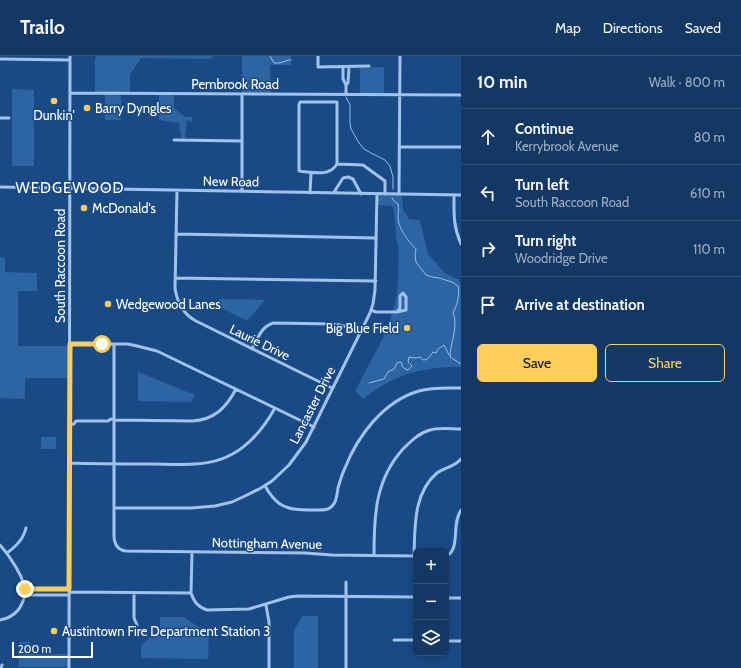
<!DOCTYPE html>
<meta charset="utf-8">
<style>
body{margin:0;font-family:Cabin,sans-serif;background:#1d3f6a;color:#f1f3f6}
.controls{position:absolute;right:12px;bottom:12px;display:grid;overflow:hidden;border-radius:6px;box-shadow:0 2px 10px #0003}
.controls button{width:36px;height:36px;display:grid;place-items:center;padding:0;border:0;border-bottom:1px solid #335278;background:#143864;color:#f1f3f6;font:20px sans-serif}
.scale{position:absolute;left:12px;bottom:10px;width:81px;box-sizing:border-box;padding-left:4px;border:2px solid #fff;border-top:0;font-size:11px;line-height:14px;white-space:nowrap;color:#fff;-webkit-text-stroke:3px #1a4a85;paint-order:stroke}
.stop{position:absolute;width:12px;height:12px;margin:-9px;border:3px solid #fecd5c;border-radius:50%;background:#fff}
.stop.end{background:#fecd5c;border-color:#fff;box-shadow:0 1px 4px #0008}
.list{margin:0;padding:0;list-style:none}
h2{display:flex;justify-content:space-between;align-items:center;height:52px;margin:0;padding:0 16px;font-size:17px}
h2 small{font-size:13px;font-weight:400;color:#9dacbf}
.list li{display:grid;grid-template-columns:26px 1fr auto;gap:12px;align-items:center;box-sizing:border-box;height:56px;padding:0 16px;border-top:1px solid #335278}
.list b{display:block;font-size:15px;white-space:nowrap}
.list p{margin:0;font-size:13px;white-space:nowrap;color:#9dacbf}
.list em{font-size:13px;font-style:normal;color:#9dacbf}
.actions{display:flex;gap:8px;padding:12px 16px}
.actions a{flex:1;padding:9px 0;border:1px solid #fecd5c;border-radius:6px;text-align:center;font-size:14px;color:#fecd5c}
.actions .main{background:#fecd5c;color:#111}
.icon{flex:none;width:22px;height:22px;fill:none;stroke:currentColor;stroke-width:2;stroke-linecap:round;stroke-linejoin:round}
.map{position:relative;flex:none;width:461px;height:612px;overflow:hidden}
header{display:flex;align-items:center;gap:24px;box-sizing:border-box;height:56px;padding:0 20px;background:#143864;border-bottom:1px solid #335278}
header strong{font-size:19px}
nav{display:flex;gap:22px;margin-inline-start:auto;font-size:14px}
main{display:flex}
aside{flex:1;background:#143864}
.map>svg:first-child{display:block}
</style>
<header>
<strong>Trailo</strong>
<nav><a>Map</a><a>Directions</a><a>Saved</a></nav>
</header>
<main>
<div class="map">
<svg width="461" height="612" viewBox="0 0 461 612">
<rect width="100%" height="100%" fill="#1a4a85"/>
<path fill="#2d64a3" d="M 97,0 L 213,0 L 212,3 L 141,2 L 130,19 L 130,37 L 121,37 L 121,64 L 105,64 L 105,37 L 95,37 L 95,3 Z
M 242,0 L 291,0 L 291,9 L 270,9 L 271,38 L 242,38 Z
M 360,11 L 384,11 L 384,38 L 360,38 Z
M 12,33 L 34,34 L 34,110 L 12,110 Z
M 174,38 L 174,52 L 185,61 L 192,61 L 192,66 L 187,64 C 187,70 185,75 185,82 L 181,82 L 179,67 L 159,64 L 159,39 Z
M 377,138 L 402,138 L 403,154 L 409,163 L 420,164 L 428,198 L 445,217 L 459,224 L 461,230 L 461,311 C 439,311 417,313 397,322 C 385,327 374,335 363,343 L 355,335 L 381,286 L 389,268 L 397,239 L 398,225 L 399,195 L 396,181 L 394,155 L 392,150 L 377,149 Z
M 0,201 L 5,202 L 5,216 L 37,217 L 37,235 L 18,235 L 18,290 L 70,290 L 70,322 L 25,322 L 25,343 L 0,342 Z
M 219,243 L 265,244 L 247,265 L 219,251 Z
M 138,316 L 195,339 L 191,346 L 138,345 Z
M 41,381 L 56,381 L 56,393 L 41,393 Z
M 302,560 L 318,560 L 318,612 L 294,612 L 294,575 Z
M 160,561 L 184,561 L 209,578 L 208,603 L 141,602 L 141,589 L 160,573 Z
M 19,586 L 30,586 L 30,598 L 69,598 L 69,611 L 19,611 Z"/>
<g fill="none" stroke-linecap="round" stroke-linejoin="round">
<path stroke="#93beee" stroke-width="1" d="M 270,0 L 274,7 L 280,7 L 289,4 L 291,4
M 346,41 L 350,49 L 350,67 L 351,73 L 359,87 L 364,93 L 371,97 L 385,104 L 390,110 L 393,121 L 393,133
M 392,142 L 394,145 L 398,148 C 399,153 398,156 398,161 C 398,172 408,185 416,193 L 415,199 L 416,206 L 426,219 L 432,221 L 439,222 L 452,226 L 458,230 C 460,239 457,249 453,257 C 459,270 450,287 450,301 L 461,308
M 369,327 L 384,323 L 388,316 L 394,313 L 397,307 L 400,306 L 402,307 L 402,310 L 405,313 L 408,314 L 412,310 L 408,306 L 409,301 L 415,302 L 420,301 L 423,304 C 429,304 430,300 433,296 L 436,297 L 438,293 L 444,289 L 449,299"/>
<path stroke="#a0c3ec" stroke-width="3" d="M 318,0 L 318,11 L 369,10
M 0,3 L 70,4
M 343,11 L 343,23 L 346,29 L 346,38
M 346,29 L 348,27 L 349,11
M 70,37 L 461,39
M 0,62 L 9,62
M 174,84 L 242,85
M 400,91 L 461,91
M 337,108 L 337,46 L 300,46 L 299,49 L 299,115 C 308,116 322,119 329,115 C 332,114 335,111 337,108 L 363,109 L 385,125 L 385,138
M 0,131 L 461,139
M 177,134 L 175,232 C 177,246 183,258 196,265 L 332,332
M 242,135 L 242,38
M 310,137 L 311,117
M 334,137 L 336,133 L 343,122 L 348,121 L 353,123 L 361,138
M 399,138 L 400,0
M 454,139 C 454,159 453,169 461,188
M 176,178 L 376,182
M 175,222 L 376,225
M 403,237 L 406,241 L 406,254 L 397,256 L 400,252 L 400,240 Z
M 371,254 L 376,256 L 397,256
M 70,288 L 128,288 L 137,290 L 157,295 L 314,371
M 114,288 L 114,479 C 114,488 117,494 126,495 L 305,497 L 332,499 L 416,500
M 252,293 C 258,282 261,271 273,267 L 335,268 L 344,270 L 359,278
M 69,369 L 74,368 L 76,365 L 108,365 L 111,363 L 114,364 L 192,365 C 214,364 226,352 236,333
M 70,407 C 96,408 122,408 149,408 C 164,408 179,409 194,408 C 233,407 257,384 275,352
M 265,430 C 269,437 273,443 280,448 C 283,450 286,451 289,452 C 295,454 322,455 328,453 C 330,452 332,451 333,449 C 337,445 337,437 338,432 C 340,425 342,418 345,412 C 358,379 384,345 419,335 C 432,331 447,332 461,332
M 114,452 L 191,452 L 215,450 L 232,446 L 245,440 L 261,432 L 272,425 L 289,409 L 306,386 L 370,257 L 373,248 L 375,234 L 377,138
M 0,489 C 9,499 25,522 25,536 C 25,542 22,548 19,553 C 14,559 8,563 0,564
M 192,496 L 191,537 C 194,546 198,551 207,554 L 249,553 L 289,541 L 298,540 L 416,541
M 7,497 C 16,490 23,484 26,472
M 374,499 C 374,460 375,424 403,393 C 411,385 419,377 430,374 C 440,371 451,373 461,373
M 414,500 C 415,472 413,437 437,417 C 445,411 455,411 461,403
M 446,500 C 461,494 451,468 461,454
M 25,533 L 69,533
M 69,536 L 191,537
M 134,537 L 134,562 L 137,569
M 25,539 L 69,539
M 446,542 L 461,542
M 266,549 L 269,566 L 269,612
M 394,584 L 416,584
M 446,585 L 461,585
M 1,612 L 2,609
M 69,612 L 70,0
M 346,612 L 346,526"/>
</g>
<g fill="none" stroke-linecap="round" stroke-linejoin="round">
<path stroke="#fecd5c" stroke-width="5" d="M 25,533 L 69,533 L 70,288 L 102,288"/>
</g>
<g fill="#fecd5c" stroke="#1a4a85" stroke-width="1.5">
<circle cx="54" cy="45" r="4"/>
<circle cx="87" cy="52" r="4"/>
<circle cx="84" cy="152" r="4"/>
<circle cx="108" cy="248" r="4"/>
<circle cx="407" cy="272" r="4"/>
<circle cx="54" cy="575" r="4"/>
</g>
<g text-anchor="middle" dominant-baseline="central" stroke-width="3" stroke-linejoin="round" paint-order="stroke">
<g font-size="13" fill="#fff" stroke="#1a4a85">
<text x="235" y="28">Pembrook Road</text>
<text transform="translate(231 125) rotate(1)">New Road</text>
<text transform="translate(60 210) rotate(-90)">South Raccoon Road</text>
<text transform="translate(260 286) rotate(26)">Laurie Drive</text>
<text transform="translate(312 349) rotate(-63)">Lancaster Drive</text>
<text transform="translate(267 487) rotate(1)">Nottingham Avenue</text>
</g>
<g font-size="13" fill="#fff" stroke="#1a4a85" text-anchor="start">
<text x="95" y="52">Barry Dyngles</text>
<text x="54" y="59" text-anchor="middle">Dunkin'</text>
<text x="92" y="152">McDonald's</text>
<text x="116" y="248">Wedgewood Lanes</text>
<text x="399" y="272" text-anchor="end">Big Blue Field</text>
<text x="62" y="575">Austintown Fire Department Station 3</text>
</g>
<g font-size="15" letter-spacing="1" fill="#fff" stroke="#1a4a85">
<text x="70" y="132">WEDGEWOOD</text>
</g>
</g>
</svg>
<div class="controls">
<button>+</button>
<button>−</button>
<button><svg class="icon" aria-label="layers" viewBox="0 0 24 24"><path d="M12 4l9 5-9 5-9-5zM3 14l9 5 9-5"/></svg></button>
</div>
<div class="scale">200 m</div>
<div class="stop" style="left:102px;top:288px"></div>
<div class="stop end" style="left:25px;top:533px"></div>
</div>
<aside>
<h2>10 min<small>Walk · 800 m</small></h2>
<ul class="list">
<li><svg class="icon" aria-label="ahead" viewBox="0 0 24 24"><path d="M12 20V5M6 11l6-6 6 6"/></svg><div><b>Continue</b><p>Kerrybrook Avenue</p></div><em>80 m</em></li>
<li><svg class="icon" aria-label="left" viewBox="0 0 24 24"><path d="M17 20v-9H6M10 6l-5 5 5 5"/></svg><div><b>Turn left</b><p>South Raccoon Road</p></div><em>610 m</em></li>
<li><svg class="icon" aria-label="right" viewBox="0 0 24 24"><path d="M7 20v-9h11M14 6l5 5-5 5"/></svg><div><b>Turn right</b><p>Woodridge Drive</p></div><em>110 m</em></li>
<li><svg class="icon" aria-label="arrive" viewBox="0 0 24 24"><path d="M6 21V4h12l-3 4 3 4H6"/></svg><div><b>Arrive at destination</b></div></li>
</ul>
<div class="actions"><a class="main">Save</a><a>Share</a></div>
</aside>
</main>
